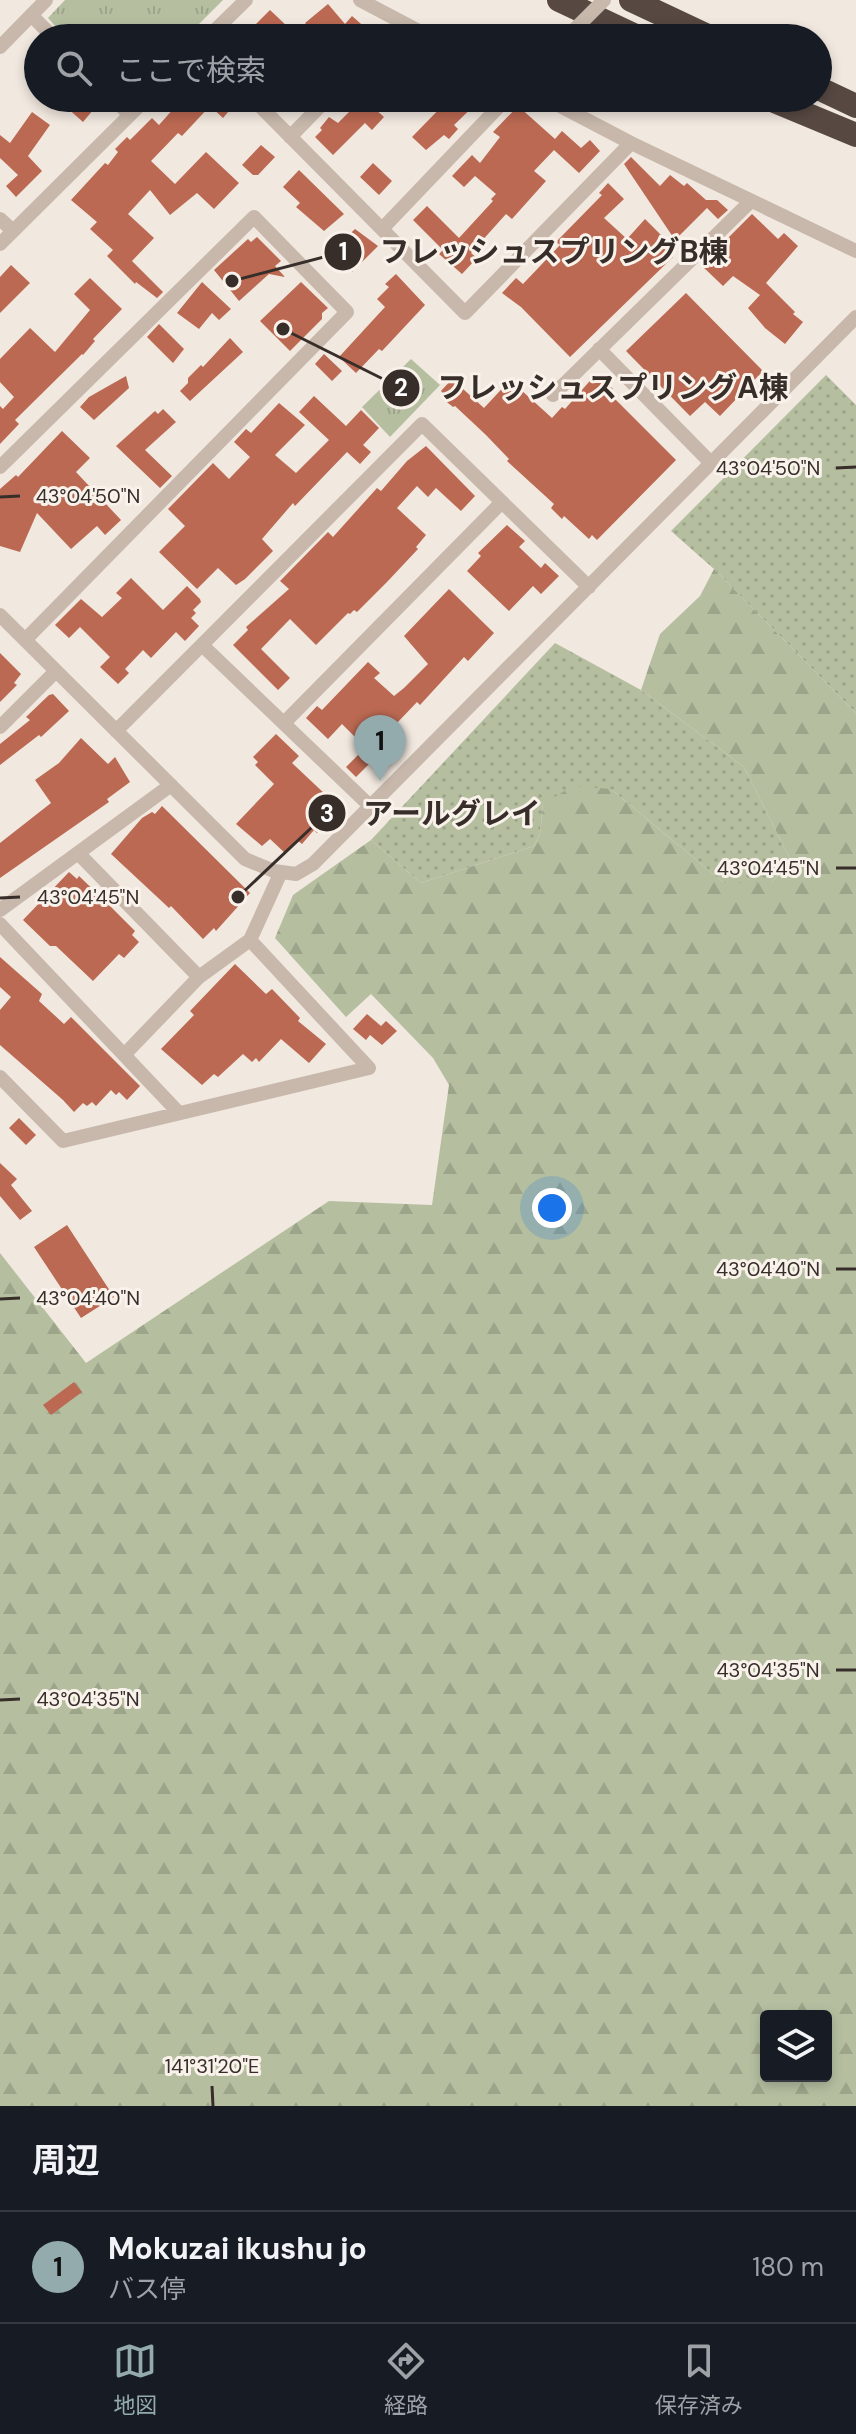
<!DOCTYPE html>
<html lang="ja">
<meta charset="utf-8">
<style>
body{margin:0;font-family:"DM Sans","Noto Sans JP",sans-serif;background:#242831;color:#f1f3f6}
.controls{position:absolute;right:24px;bottom:24px;display:grid;overflow:hidden;border-radius:8px;box-shadow:0 4px 12px #0003}
.controls button{width:72px;height:72px;display:grid;place-items:center;padding:0;border:0;border-bottom:2px solid #363941;background:#171b24;color:#f1f3f6;font:40px sans-serif}
.you{position:absolute;left:552px;top:1208px;width:28px;height:28px;margin:-20px;border:6px solid #fff;border-radius:50%;background:#1a73e8;box-shadow:0 0 0 12px #1a73e833}
.badge{display:grid;place-items:center;width:52px;height:52px;border-radius:50%;background:#94abae;color:#111;font-size:26px;font-weight:700}
.pin{position:absolute;translate:-50% -66px;filter:drop-shadow(0 2px 4px #0008)}
.pin::after{content:'';position:absolute;top:42px;width:28px;height:24px;background:inherit;clip-path:polygon(0 0,100% 0,50% 100%)}
.list{margin:0;padding:0;list-style:none}
h2{display:flex;justify-content:space-between;align-items:center;height:104px;margin:0;padding:0 32px;font-size:34px}
h2 small{font-size:26px;font-weight:400;color:#9ea1a6}
.list li{display:grid;grid-template-columns:52px 1fr auto;gap:24px;align-items:center;box-sizing:border-box;height:112px;padding:0 32px;border-top:2px solid #363941}
.list b{display:block;font-size:30px;white-space:nowrap}
.list p{margin:0;font-size:26px;white-space:nowrap;color:#9ea1a6}
.list em{font-size:26px;font-style:normal;color:#9ea1a6}
.icon{flex:none;width:44px;height:44px;fill:none;stroke:currentColor;stroke-width:2;stroke-linecap:round;stroke-linejoin:round}
.map{position:relative;flex:none;width:856px;height:2106px;overflow:hidden}
.search{position:absolute;background:#171b24;box-shadow:0 4px 12px #0003;left:24px;right:24px;top:24px;height:88px;display:flex;align-items:center;gap:20px;box-sizing:border-box;padding:0 28px;border-radius:44px;color:#9ea1a6;font-size:30px}
.sheet{height:216px;background:#171b24}
nav{display:flex;justify-content:space-around;align-items:center;box-sizing:border-box;height:112px;border-top:2px solid #363941;background:#171b24;font-size:22px;color:#9ea1a6}
nav a{display:grid;justify-items:center;gap:4px}
nav .on{color:#94abae}
.map>svg:first-child{display:block}
</style>
<div class="map">
<svg width="856" height="2106" viewBox="0 0 856 2106">
<defs>
<pattern id="grass-dots" width="8" height="8" patternUnits="userSpaceOnUse" patternTransform="scale(2)"><rect width="8" height="8" fill="#b5bfa0"/><path d="M2 2h.1M6 6h.1" fill="none" stroke="#9ca48a" stroke-width="1.8" stroke-linecap="round"/></pattern>
<pattern id="forest-firs" width="22" height="20" patternUnits="userSpaceOnUse" patternTransform="scale(2)"><rect width="22" height="20" fill="#b5bfa0"/><path d="M5 1l3.5 6h-7zM16 11l3.5 6h-7z" fill="#9ca48a"/></pattern>
<pattern id="park-tufts" width="24" height="20" patternUnits="userSpaceOnUse" patternTransform="scale(2)"><rect width="24" height="20" fill="#b5bfa0"/><path d="M3 7l-1-3M5 7V3M7 7l1-3M15 17l-1-3M17 17v-4M19 17l1-3" fill="none" stroke="#9ca48a"/></pattern>
</defs>
<rect width="100%" height="100%" fill="#f1e8df"/>
<path fill="url(#grass-dots)" d="M 826,375 L 856,405 L 856,713 L 714,569 L 671,531 Z
M 555,643 L 641,690 L 744,767 L 791,861 L 771,883 L 724,883 L 611,789 L 543,804 L 540,834 L 534,846 L 421,883 L 371,840 Z"/>
<path fill="url(#forest-firs)" fill-rule="evenodd" d="M 714,569 L 856,713 L 856,2106 L 0,2106 L 0,1253 L 86,1363 L 329,1201 L 432,1205 L 449,1085 L 433,1058 L 371,994 L 346,1017 L 275,938 L 293,895 L 371,840 L 421,883 L 534,846 L 540,834 L 543,804 L 573,786 L 611,789 L 724,883 L 771,883 L 791,861 L 744,767 L 641,690 L 660,634 L 700,596 ZM 766,2016 L 826,2016 L 826,2076 L 766,2076 Z"/>
<path fill="url(#park-tufts)" d="M 65,0 L 223,0 L 185,38 L 66,38 L 48,18 Z
M 411,359 L 440,385 L 390,437 L 362,407 Z"/>
<path fill="#bb6952" d="M 328,4 L 345,24 L 352,16 L 368,30 L 360,38 L 318,38 L 305,23 Z
M 270,10 L 289,28 L 279,38 L 242,38 Z
M 56,98 L 103,98 L 83,122 Z
M 183,98 L 227,98 L 234,105 L 223,118 L 210,106 L 182,136 L 178,133 L 151,161 L 175,184 L 206,152 L 239,183 L 214,209 L 197,193 L 170,215 L 150,190 L 128,214 L 154,238 L 132,261 L 163,292 L 157,298 L 136,282 L 135,284 L 107,256 L 113,250 L 90,229 L 97,222 L 71,200 L 105,163 L 108,165 L 118,152 L 115,149 L 127,137 L 130,140 L 152,118 L 159,125 Z
M 363,98 L 384,117 L 372,130 L 365,123 L 333,155 L 315,137 L 322,130 L 320,128 L 329,117 L 338,123 Z
M 450,98 L 482,98 L 454,125 L 458,129 L 449,139 L 444,135 L 426,150 L 412,137 Z
M 518,106 L 555,139 L 562,131 L 581,148 L 590,140 L 600,151 L 579,173 L 554,150 L 534,171 L 546,181 L 512,219 L 506,214 L 471,253 L 477,258 L 462,274 L 439,254 L 443,250 L 413,220 L 427,206 L 459,238 L 493,201 L 491,199 L 496,194 L 475,176 L 464,187 L 452,176 L 472,155 L 480,163 L 500,137 L 493,132 Z
M 32,112 L 50,125 L 28,156 L 42,171 L 16,197 L 6,186 L 18,175 L 0,158 L 0,135 L 10,143 Z
M 261,145 L 275,157 L 258,175 L 253,175 L 242,165 Z
M 631,157 L 660,186 L 670,175 L 684,186 L 687,183 L 706,200 L 717,200 L 728,210 L 718,219 L 707,208 L 675,240 L 624,164 Z
M 373,163 L 392,181 L 379,195 L 360,177 Z
M 299,170 L 344,214 L 324,231 L 296,207 L 300,203 L 283,187 Z
M 608,183 L 624,199 L 604,218 L 627,239 L 645,219 L 670,244 L 665,250 L 673,257 L 570,357 L 521,307 L 502,293 L 516,278 L 523,284 L 560,245 L 556,242 L 602,195 L 599,193 Z
M 752,214 L 778,239 L 784,233 L 798,246 L 766,283 L 795,312 L 793,314 L 803,322 L 785,344 L 765,328 L 748,308 L 760,295 L 733,276 L 723,286 L 701,265 Z
M 355,229 L 378,246 L 352,272 L 343,263 L 349,256 L 338,245 Z
M 257,237 L 281,261 L 275,266 L 285,277 L 269,274 L 239,301 L 214,270 L 248,239 L 251,242 Z
M 11,265 L 30,283 L 0,313 L 0,277 Z
M 396,274 L 425,305 L 382,351 L 379,349 L 356,373 L 339,357 L 385,307 L 377,299 L 389,287 L 385,284 Z
M 90,278 L 122,309 L 93,339 L 95,341 L 83,355 L 82,354 L 15,420 L 19,424 L 0,444 L 0,406 L 3,409 L 14,397 L 0,382 L 0,359 L 30,328 L 55,352 L 90,310 L 74,294 Z
M 202,282 L 231,309 L 219,320 L 212,313 L 199,329 L 177,313 Z
M 301,282 L 328,308 L 322,313 L 322,319 L 290,351 L 260,321 Z
M 686,293 L 763,371 L 720,416 L 705,402 L 690,416 L 626,351 Z
M 159,324 L 184,349 L 173,363 L 147,337 Z
M 230,338 L 243,352 L 190,401 L 180,391 L 188,383 L 188,378 L 201,365 L 203,367 Z
M 324,354 L 342,371 L 332,381 L 315,364 Z
M 596,374 L 613,389 L 609,393 L 676,460 L 597,540 L 592,535 L 589,539 L 564,516 L 562,519 L 551,508 L 554,504 L 507,461 L 509,459 L 486,435 L 455,406 L 453,407 L 443,399 L 446,396 L 441,391 L 452,379 L 484,408 L 510,380 L 552,418 L 562,407 L 565,409 Z
M 126,376 L 129,388 L 94,420 L 80,407 L 89,397 Z
M 314,396 L 346,426 L 361,410 L 379,428 L 363,445 L 371,452 L 360,464 L 347,452 L 295,506 L 293,503 L 262,539 L 273,551 L 245,579 L 236,585 L 218,568 L 197,589 L 159,552 L 185,526 L 168,509 L 213,463 L 229,479 L 250,457 L 234,442 L 246,429 L 251,433 L 279,403 L 305,425 L 275,455 L 296,473 L 329,440 L 299,412 Z
M 163,409 L 176,422 L 145,450 L 172,476 L 160,488 L 116,446 L 155,411 L 158,414 Z
M 62,431 L 90,458 L 76,472 L 121,520 L 105,535 L 97,526 L 71,549 L 37,513 L 20,552 L 0,546 L 0,489 L 16,475 L 18,477 Z
M 426,446 L 475,496 L 461,511 L 436,488 L 428,497 L 417,486 L 397,508 L 426,535 L 416,547 L 418,549 L 387,582 L 357,612 L 354,610 L 350,614 L 348,613 L 316,645 L 290,619 L 261,649 L 290,678 L 278,690 L 233,645 L 248,630 L 246,627 L 289,589 L 280,581 L 283,578 L 328,532 L 333,537 L 377,488 L 381,491 L 407,461 Z
M 507,525 L 525,541 L 519,547 L 541,568 L 545,563 L 559,576 L 541,594 L 533,586 L 509,611 L 467,571 L 481,556 L 478,553 Z
M 131,578 L 163,610 L 187,586 L 200,599 L 201,602 L 193,610 L 196,613 L 191,618 L 199,626 L 185,641 L 176,632 L 151,658 L 143,650 L 125,669 L 129,673 L 118,684 L 100,667 L 110,657 L 80,627 L 69,638 L 55,625 L 81,599 L 102,617 L 122,598 L 116,593 Z
M 449,589 L 494,633 L 468,661 L 464,657 L 420,705 L 417,702 L 397,723 L 396,721 L 368,750 L 342,724 L 328,739 L 306,718 L 317,706 L 322,710 L 368,662 L 380,673 L 374,678 L 394,696 L 404,688 L 428,664 L 404,636 Z
M 0,653 L 21,674 L 14,683 L 17,685 L 0,702 Z
M 53,694 L 69,711 L 41,737 L 39,735 L 0,765 L 0,744 L 30,720 L 26,717 L 49,695 Z
M 276,734 L 299,756 L 292,763 L 326,795 L 324,797 L 338,811 L 317,833 L 314,830 L 302,844 L 297,840 L 285,853 L 270,839 L 262,846 L 236,824 L 274,784 L 255,765 L 258,762 L 253,757 Z
M 81,738 L 108,764 L 115,757 L 130,782 L 107,799 L 109,802 L 0,878 L 0,843 L 51,803 L 35,780 L 59,763 Z
M 363,750 L 373,760 L 356,777 L 346,767 Z
M 162,806 L 250,893 L 216,931 L 214,928 L 203,939 L 171,906 L 169,908 L 111,854 L 142,818 L 152,812 L 155,814 Z
M 69,872 L 77,879 L 79,876 L 107,903 L 135,931 L 132,935 L 139,942 L 124,958 L 119,954 L 93,981 L 56,946 L 50,946 L 23,920 Z
M 0,957 L 42,994 L 39,1001 L 64,1024 L 71,1017 L 140,1086 L 127,1100 L 119,1092 L 116,1095 L 111,1090 L 96,1106 L 92,1102 L 87,1106 L 83,1103 L 74,1112 L 63,1100 L 0,1045 L 0,1010 L 11,997 L 0,987 Z
M 235,964 L 266,994 L 272,989 L 300,1018 L 298,1021 L 326,1044 L 309,1063 L 281,1039 L 259,1062 L 256,1058 L 252,1062 L 243,1054 L 218,1077 L 214,1074 L 202,1085 L 161,1049 L 194,1015 L 190,1011 Z
M 367,1014 L 381,1026 L 386,1021 L 397,1031 L 382,1045 L 370,1035 L 366,1040 L 353,1029 Z
M 19,1118 L 36,1135 L 26,1145 L 9,1128 Z
M 0,1163 L 17,1179 L 11,1185 L 32,1211 L 20,1220 L 0,1196 Z
M 67,1225 L 114,1297 L 81,1318 L 34,1247 Z
M 74,1382 L 82,1392 L 51,1415 L 43,1405 Z"/>
<g fill="none" stroke-linecap="round" stroke-linejoin="round">
<path stroke="#c8b8ac" stroke-width="14" d="M 360,0 L 432,38
M 31,15 L 54,38
M 207,38 L 246,0
M 386,38 L 402,22
M 0,47 L 46,0
M 113,98 L 130,115
M 252,98 L 465,313 L 631,143
M 545,98 L 631,143 L 856,251
M 290,137 L 328,98
M 0,219 L 13,231
M 382,229 L 507,98
M 0,244 L 147,98
M 599,349 L 711,463
M 553,395 L 751,201
M 0,467 L 254,217 L 347,312 L 25,640
M 0,615 L 245,859 L 274,871 L 296,874 L 313,864 L 856,317
M 202,645 L 370,806
M 284,723 L 502,502
M 0,727 L 56,671
M 116,731 L 422,424 L 589,587
M 78,853 L 199,977
M 0,910 L 171,785
M 0,924 L 179,1113
M 125,1054 L 199,977 L 250,940 L 281,872
M 0,1077 L 63,1141 L 369,1068 L 250,940"/>
<path stroke="#574842" stroke-width="24" d="M 559,0 L 640,38
M 631,0 L 712,38
M 818,88 L 856,106
M 767,98 L 856,135"/>
<path stroke="#c8b8ac" stroke-width="14" d="M 566,38 L 604,0"/>
</g>
<path fill="none" stroke="#372e2a" stroke-width="3" d="M 836,468 L 856,467M 0,497 L 20,496M 836,868 L 856,868M 0,898 L 20,897M 836,1269 L 856,1269M 0,1299 L 20,1298M 836,1670 L 856,1670M 0,1700 L 20,1699M 212,2086 L 213,2106"/>
<g font-size="20" text-anchor="middle" fill="#372e2a" stroke="#f9f2eb" stroke-width="6" stroke-linejoin="round" paint-order="stroke">
<text x="768" y="475">43°04'50"N</text>
<text x="88" y="503">43°04'50"N</text>
<text x="768" y="875">43°04'45"N</text>
<text x="88" y="904">43°04'45"N</text>
<text x="768" y="1276">43°04'40"N</text>
<text x="88" y="1305">43°04'40"N</text>
<text x="768" y="1677">43°04'35"N</text>
<text x="88" y="1706">43°04'35"N</text>
<text x="212" y="2073">141°31'20"E</text>
</g>
<path fill="none" stroke="#372e2a" stroke-width="3" d="M232 281L343 252M283 329L401 388M238 897L327 813"/>
<g fill="#372e2a" stroke="#f9f2eb" stroke-width="3">
<circle cx="232" cy="281" r="8"/>
<circle cx="283" cy="329" r="8"/>
<circle cx="238" cy="897" r="8"/>
<circle cx="343" cy="252" r="20"/>
<circle cx="401" cy="388" r="20"/>
<circle cx="327" cy="813" r="20"/>
</g>
<g font-size="24" text-anchor="middle" font-weight="bold" fill="#fff">
<text x="343" y="260">1</text>
<text x="401" y="396">2</text>
<text x="327" y="822">3</text>
</g>
<g font-size="30" text-anchor="middle" font-weight="bold" fill="#372e2a" stroke="#f9f2eb" stroke-width="6" stroke-linejoin="round" paint-order="stroke">
<text x="554" y="262">フレッシュスプリングB棟</text>
<text x="613" y="398">フレッシュスプリングA棟</text>
<text x="452" y="824">アールグレイ</text>
</g>
</svg>
<div class="controls">
<button><svg class="icon" aria-label="layers" viewBox="0 0 24 24"><path d="M12 4l9 5-9 5-9-5zM3 14l9 5 9-5"/></svg></button>
</div>
<div class="you"></div>
<div class="pin badge" style="left:380px;top:781px">1</div>
<div class="search"><svg class="icon" aria-label="search" viewBox="0 0 24 24"><circle cx="10" cy="10" r="6"/><path d="M15 15l6 6"/></svg>ここで検索</div>
</div>
<section class="sheet">
<h2>周辺<small></small></h2>
<ul class="list">
<li><span class="badge">1</span><div><b>Mokuzai ikushu jo</b><p>バス停</p></div><em>180 m</em></li>
</ul>
</section>
<nav>
<a class="on"><svg class="icon" aria-label="map" viewBox="0 0 24 24"><path d="M3 6l6-2 6 2 6-2v14l-6 2-6-2-6 2zM9 4v14M15 6v14"/></svg>地図</a>
<a><svg class="icon" aria-label="directions" viewBox="0 0 24 24"><path d="M12 3l9 9-9 9-9-9zM9 14v-3h6M13 9l2 2-2 2"/></svg>経路</a>
<a><svg class="icon" aria-label="saved" viewBox="0 0 24 24"><path d="M7 4h10v16l-5-4-5 4z"/></svg>保存済み</a>
</nav>
